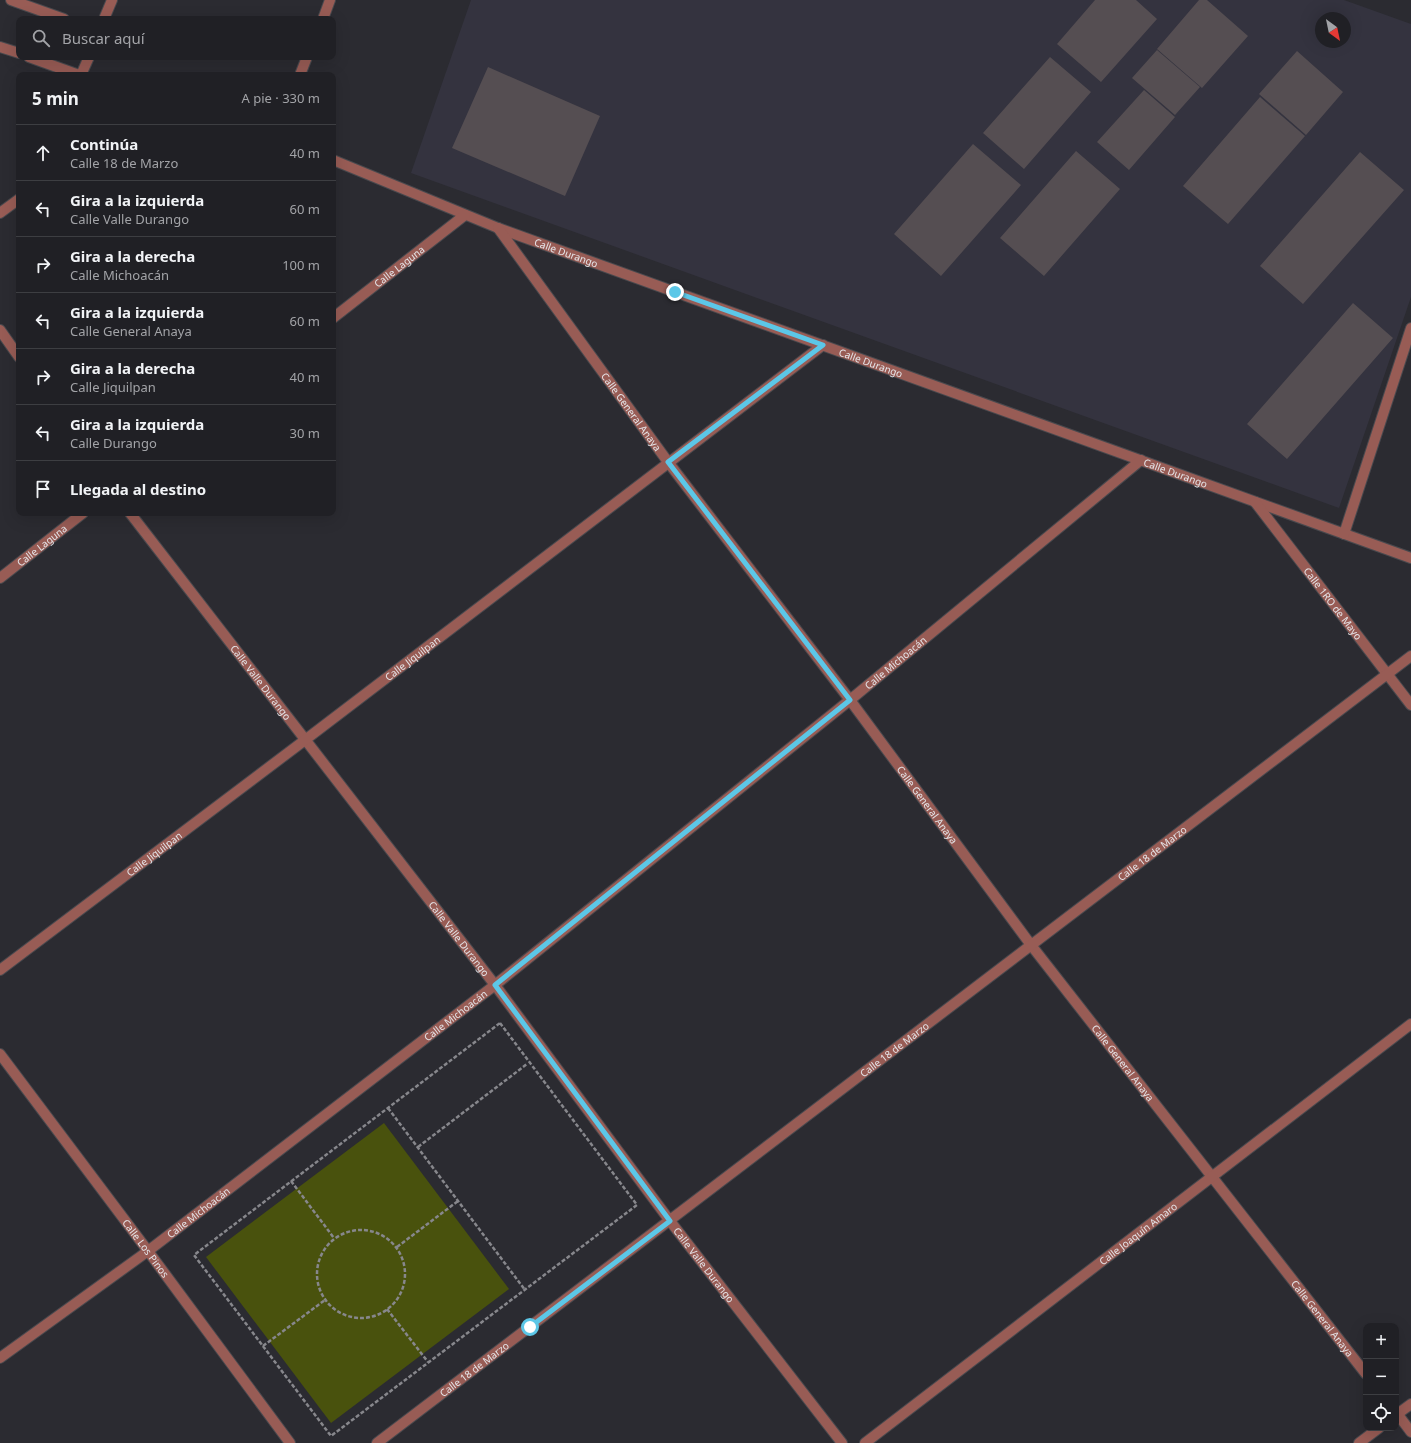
<!DOCTYPE html>
<html lang="es">
<meta charset="utf-8">
<style>
body{margin:0;font-family:"Noto Sans",sans-serif;background:#28282d;color:#f1f3f6}
.controls{position:absolute;right:12px;bottom:12px;display:grid;overflow:hidden;border-radius:8px;box-shadow:0 4px 16px #0002}
.controls button{width:36px;height:36px;display:grid;place-items:center;padding:0;border:0;border-bottom:1px solid #3d3e42;background:#202025;color:#f1f3f6;font:20px sans-serif}
.compass{position:absolute;left:1315px;top:12px;width:36px;height:36px;border-radius:50%;background:#202025;box-shadow:0 4px 16px #0002;rotate:147deg}
.stop{position:absolute;width:12px;height:12px;margin:-9px;border:3px solid #5cc7e7;border-radius:50%;background:#fff}
.stop.end{background:#5cc7e7;border-color:#fff;box-shadow:0 1px 4px #0008}
.list{margin:0;padding:0;list-style:none}
h2{display:flex;justify-content:space-between;align-items:center;height:52px;margin:0;padding:0 16px;font-size:17px}
h2 small{font-size:13px;font-weight:400;color:#a2a3a7}
.list li{display:grid;grid-template-columns:26px 1fr auto;gap:12px;align-items:center;box-sizing:border-box;height:56px;padding:0 16px;border-top:1px solid #3d3e42}
.list b{display:block;font-size:15px;white-space:nowrap}
.list p{margin:0;font-size:13px;white-space:nowrap;color:#a2a3a7}
.list em{font-size:13px;font-style:normal;color:#a2a3a7}
.icon{flex:none;width:22px;height:22px;fill:none;stroke:currentColor;stroke-width:2;stroke-linecap:round;stroke-linejoin:round}
.map{position:relative;flex:none;width:1411px;height:1443px;overflow:hidden}
.search{position:absolute;background:#202025;box-shadow:0 4px 16px #0002;left:16px;top:16px;width:320px;height:44px;display:flex;align-items:center;gap:10px;box-sizing:border-box;padding:0 14px;border-radius:8px;color:#a2a3a7;font-size:15px}
.panel{position:absolute;background:#202025;box-shadow:0 4px 16px #0002;left:16px;top:72px;width:320px;height:444px;border-radius:8px}
.map>svg:first-child{display:block}
</style>
<div class="map">
<svg width="1411" height="1443" viewBox="0 0 1411 1443">
<rect width="100%" height="100%" fill="#2b2b31"/>
<path fill="#34333f" fill-rule="evenodd" d="M 471,0 L 1344,0 L 1411,24 L 1411,297 L 1339,508 L 411,173 ZM 1321,18 L 1345,18 L 1345,42 L 1321,42 Z"/>
<path fill="#49520d" d="M 384,1123 L 509,1289 L 331,1423 L 206,1257 Z"/>
<path fill="#554e52" d="M 1095,0 L 1136,0 L 1157,19 L 1101,82 L 1057,44 Z
M 1199,0 L 1207,0 L 1248,36 L 1202,88 L 1157,49 Z
M 1157,50 L 1200,87 L 1175,115 L 1132,78 Z
M 1297,51 L 1343,92 L 1306,135 L 1259,94 Z
M 1050,57 L 1091,92 L 1024,169 L 983,133 Z
M 488,67 L 600,116 L 565,196 L 452,148 Z
M 1144,90 L 1175,117 L 1129,170 L 1097,142 Z
M 1260,97 L 1305,136 L 1228,224 L 1183,186 Z
M 973,144 L 1021,185 L 941,276 L 894,234 Z
M 1076,151 L 1120,189 L 1044,276 L 1000,238 Z
M 1360,152 L 1404,190 L 1303,304 L 1260,266 Z
M 1353,303 L 1393,338 L 1287,459 L 1247,424 Z"/>
<g fill="none" stroke-linecap="round" stroke-linejoin="round">
<defs>
<g id="minor">
<path d="M 11,0 L 64,19"/>
<path d="M 104,19 L 112,0"/>
<path d="M 323,19 L 330,0"/>
<path d="M 0,47 L 19,53"/>
<path d="M 29,57 L 79,75"/>
<path d="M 81,75 L 89,57"/>
<path d="M 300,75 L 307,57"/>
<path id="s1" d="M 333,160 L 498,228 L 1411,558"/>
<path d="M 0,213 L 19,199"/>
<path id="s2" d="M 498,228 L 668,462 L 850,700 L 1031,945 L 1366,1374"/>
<path id="s3" d="M 333,318 L 465,215"/>
<path d="M 0,330 L 19,357"/>
<path id="s4" d="M 1255,502 L 1411,705"/>
<path id="s5" d="M 130,513 L 495,985 L 670,1221 L 842,1443"/>
<path d="M 1344,534 L 1411,328"/>
<path id="s6" d="M 0,578 L 83,513"/>
<path id="s7" d="M 0,970 L 305,740 L 823,345"/>
<path id="s8" d="M 0,1054 L 148,1251 L 290,1443"/>
<path id="s9" d="M 0,1358 L 148,1251 L 495,985 L 850,700 L 1141,460"/>
<path d="M 1396,1412 L 1411,1432"/>
<path d="M 1396,1415 L 1411,1404"/>
<path id="s10" d="M 377,1443 L 1411,656"/>
<path id="s11" d="M 865,1443 L 1411,1024"/>
<path d="M 1359,1443 L 1379,1428"/>
</g>
</defs>
<use href="#minor" stroke="#49494e" stroke-width="12"/>
<path stroke="#87878c" stroke-width="2.5" stroke-dasharray="4 2" stroke-linecap="butt" d="M 500,1023 L 637,1205 L 331,1436 L 194,1255 Z
M 388,1108 L 525,1290
M 418,1147 L 527,1064
M 291,1181 L 334,1238
M317 1274a44 44 0 1 1 88 0a44 44 0 1 1-88 0Z
M 397,1247 L 458,1201
M 387,1309 L 428,1362
M 263,1346 L 325,1300"/>
<use href="#minor" stroke="#985c55" stroke-width="10"/>
</g>
<g fill="none" stroke-linecap="round" stroke-linejoin="round">
<path stroke="#5cc7e7" stroke-width="5" d="M 530,1327 L 670,1221 L 495,985 L 850,700 L 668,462 L 823,345 L 675,292"/>
</g>
<g text-anchor="middle" dominant-baseline="central" stroke-width="3" stroke-linejoin="round" paint-order="stroke">
<g font-size="10" fill="#e5e5e9" stroke="#2b2b31">
<text stroke="none"><textPath href="#s1" startOffset="251">Calle Durango</textPath></text>
<text stroke="none"><textPath href="#s3" startOffset="84">Calle Laguna</textPath></text>
<text stroke="none"><textPath href="#s1" startOffset="575">Calle Durango</textPath></text>
<text stroke="none"><textPath href="#s2" startOffset="227">Calle General Anaya</textPath></text>
<text stroke="none"><textPath href="#s1" startOffset="899">Calle Durango</textPath></text>
<text stroke="none"><textPath href="#s6" startOffset="53">Calle Laguna</textPath></text>
<text stroke="none"><textPath href="#s4" startOffset="128">Calle 1RO de Mayo</textPath></text>
<text stroke="none"><textPath href="#s7" startOffset="517">Calle Jiquilpan</textPath></text>
<text stroke="none"><textPath href="#s9" startOffset="1134">Calle Michoacán</textPath></text>
<text stroke="none"><textPath href="#s5" startOffset="214">Calle Valle Durango</textPath></text>
<text stroke="none"><textPath href="#s2" startOffset="719">Calle General Anaya</textPath></text>
<text stroke="none"><textPath href="#s10" startOffset="974">Calle 18 de Marzo</textPath></text>
<text stroke="none"><textPath href="#s7" startOffset="193">Calle Jiquilpan</textPath></text>
<text stroke="none"><textPath href="#s5" startOffset="538">Calle Valle Durango</textPath></text>
<text stroke="none"><textPath href="#s9" startOffset="570">Calle Michoacán</textPath></text>
<text stroke="none"><textPath href="#s10" startOffset="650">Calle 18 de Marzo</textPath></text>
<text stroke="none"><textPath href="#s2" startOffset="1043">Calle General Anaya</textPath></text>
<text stroke="none"><textPath href="#s9" startOffset="246">Calle Michoacán</textPath></text>
<text stroke="none"><textPath href="#s11" startOffset="344">Calle Joaquín Amaro</textPath></text>
<text stroke="none"><textPath href="#s8" startOffset="243">Calle Los Pinos</textPath></text>
<text stroke="none"><textPath href="#s5" startOffset="946">Calle Valle Durango</textPath></text>
<text stroke="none"><textPath href="#s2" startOffset="1367">Calle General Anaya</textPath></text>
<text stroke="none"><textPath href="#s10" startOffset="122">Calle 18 de Marzo</textPath></text>
</g>
</g>
</svg>
<div class="controls">
<button>+</button>
<button>−</button>
<button><svg class="icon" aria-label="locate" viewBox="0 0 24 24"><circle cx="12" cy="12" r="6"/><path d="M12 2v4M12 18v4M2 12h4M18 12h4"/></svg></button>
</div>
<svg class="compass" viewBox="-18 -18 36 36"><path d="M0-13l5 13h-10z" fill="#e53935"/><path d="M0 13l5-13h-10z" fill="#a2a3a7"/></svg>
<div class="stop" style="left:530px;top:1327px"></div>
<div class="stop end" style="left:675px;top:292px"></div>
<div class="search"><svg class="icon" aria-label="search" viewBox="0 0 24 24"><circle cx="10" cy="10" r="6"/><path d="M15 15l6 6"/></svg>Buscar aquí</div>
<section class="panel">
<h2>5 min<small>A pie · 330 m</small></h2>
<ul class="list">
<li><svg class="icon" aria-label="ahead" viewBox="0 0 24 24"><path d="M12 20V5M6 11l6-6 6 6"/></svg><div><b>Continúa</b><p>Calle 18 de Marzo</p></div><em>40 m</em></li>
<li><svg class="icon" aria-label="left" viewBox="0 0 24 24"><path d="M17 20v-9H6M10 6l-5 5 5 5"/></svg><div><b>Gira a la izquierda</b><p>Calle Valle Durango</p></div><em>60 m</em></li>
<li><svg class="icon" aria-label="right" viewBox="0 0 24 24"><path d="M7 20v-9h11M14 6l5 5-5 5"/></svg><div><b>Gira a la derecha</b><p>Calle Michoacán</p></div><em>100 m</em></li>
<li><svg class="icon" aria-label="left" viewBox="0 0 24 24"><path d="M17 20v-9H6M10 6l-5 5 5 5"/></svg><div><b>Gira a la izquierda</b><p>Calle General Anaya</p></div><em>60 m</em></li>
<li><svg class="icon" aria-label="right" viewBox="0 0 24 24"><path d="M7 20v-9h11M14 6l5 5-5 5"/></svg><div><b>Gira a la derecha</b><p>Calle Jiquilpan</p></div><em>40 m</em></li>
<li><svg class="icon" aria-label="left" viewBox="0 0 24 24"><path d="M17 20v-9H6M10 6l-5 5 5 5"/></svg><div><b>Gira a la izquierda</b><p>Calle Durango</p></div><em>30 m</em></li>
<li><svg class="icon" aria-label="arrive" viewBox="0 0 24 24"><path d="M6 21V4h12l-3 4 3 4H6"/></svg><div><b>Llegada al destino</b></div></li>
</ul>
</section>
</div>
